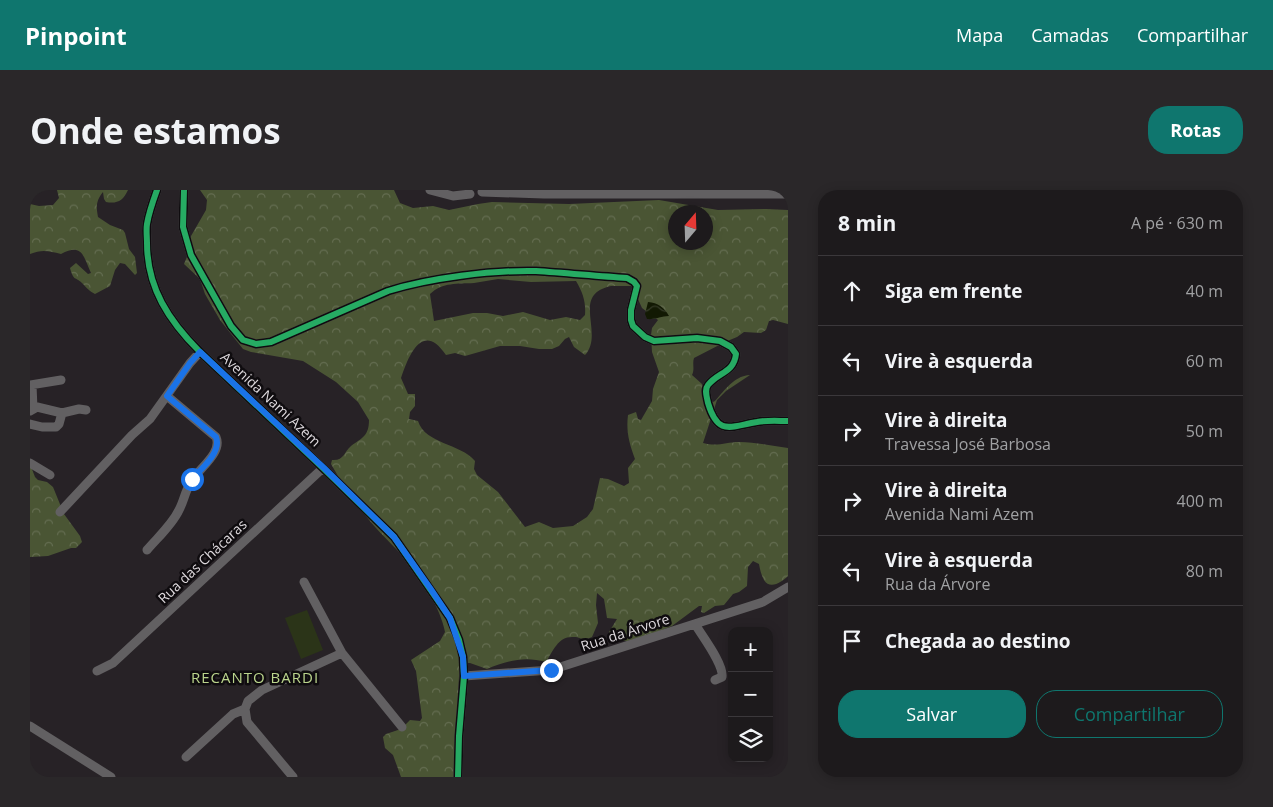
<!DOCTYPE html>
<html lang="pt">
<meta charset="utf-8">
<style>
body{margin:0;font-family:"Open Sans",sans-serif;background:#2a2729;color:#f1f3f6}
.controls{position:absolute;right:15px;bottom:15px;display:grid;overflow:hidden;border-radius:10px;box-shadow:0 2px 12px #0003}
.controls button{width:45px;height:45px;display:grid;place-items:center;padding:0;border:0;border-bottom:1px solid #3b383b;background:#1d1a1c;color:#f1f3f6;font:25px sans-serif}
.compass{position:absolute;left:638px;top:15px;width:45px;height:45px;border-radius:50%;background:#1d1a1c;box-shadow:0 2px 12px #0003;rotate:19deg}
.stop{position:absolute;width:15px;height:15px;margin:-11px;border:4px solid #1a73e8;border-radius:50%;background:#fff}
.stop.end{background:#1a73e8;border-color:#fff;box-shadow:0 1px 5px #0008}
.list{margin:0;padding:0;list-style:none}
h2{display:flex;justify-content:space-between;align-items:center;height:65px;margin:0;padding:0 20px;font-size:21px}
h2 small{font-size:16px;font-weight:400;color:#a0a1a3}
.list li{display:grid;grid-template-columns:32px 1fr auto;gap:15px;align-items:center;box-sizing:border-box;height:70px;padding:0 20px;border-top:1px solid #3b383b}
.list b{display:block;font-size:19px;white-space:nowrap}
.list p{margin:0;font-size:16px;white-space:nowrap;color:#a0a1a3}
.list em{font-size:16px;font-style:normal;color:#a0a1a3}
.actions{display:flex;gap:10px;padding:15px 20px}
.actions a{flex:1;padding:11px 0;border:1px solid #0f766e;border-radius:20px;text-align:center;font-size:18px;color:#0f766e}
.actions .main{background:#0f766e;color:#fff}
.icon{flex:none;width:28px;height:28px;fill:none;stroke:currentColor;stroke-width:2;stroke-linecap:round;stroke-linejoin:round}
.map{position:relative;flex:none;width:758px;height:587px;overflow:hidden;border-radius:20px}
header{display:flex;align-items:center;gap:30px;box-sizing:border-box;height:70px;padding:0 25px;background:#0f766e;color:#fff}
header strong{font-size:24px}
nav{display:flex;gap:28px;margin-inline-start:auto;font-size:18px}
.intro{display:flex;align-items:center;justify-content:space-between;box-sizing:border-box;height:120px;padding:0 30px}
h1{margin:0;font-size:35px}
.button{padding:12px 22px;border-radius:20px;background:#0f766e;color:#fff;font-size:18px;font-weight:700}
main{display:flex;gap:30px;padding:0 30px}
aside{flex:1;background:#1d1a1c;border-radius:20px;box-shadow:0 2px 12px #0003}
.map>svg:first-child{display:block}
</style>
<header>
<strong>Pinpoint</strong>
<nav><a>Mapa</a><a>Camadas</a><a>Compartilhar</a></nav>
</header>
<div class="intro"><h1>Onde estamos</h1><a class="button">Rotas</a></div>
<main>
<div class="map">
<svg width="758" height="587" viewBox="0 0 758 587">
<defs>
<pattern id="forest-crowns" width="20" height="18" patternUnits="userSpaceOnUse" patternTransform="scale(1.25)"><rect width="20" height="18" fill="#4a5534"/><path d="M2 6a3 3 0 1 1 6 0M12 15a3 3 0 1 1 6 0" fill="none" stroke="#646d51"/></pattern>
<pattern id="water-waves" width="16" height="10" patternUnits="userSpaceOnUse" patternTransform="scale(1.25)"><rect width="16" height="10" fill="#121903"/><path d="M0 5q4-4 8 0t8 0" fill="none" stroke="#343a27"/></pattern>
</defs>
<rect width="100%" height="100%" fill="#272226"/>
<path fill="url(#forest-crowns)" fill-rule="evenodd" d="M 27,0 L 98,0 C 93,11 87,14 76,12 L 74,9 L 73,2 C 66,11 66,16 68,27 L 80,35 L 93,40 L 95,43 L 99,59 L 105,67 L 107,83 L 105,85 L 95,74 L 90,73 L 85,80 L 80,96 L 65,104 C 59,101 57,98 52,93 C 45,86 44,92 40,78 L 46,73 L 58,84 L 61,83 C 53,65 52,53 31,64 C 19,61 12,59 0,64 L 0,14 L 9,16 L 23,15 L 29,8 Z
M 170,0 L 364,0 L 370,13 L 383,18 L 403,16 L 419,20 L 448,14 L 462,12 L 539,14 L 629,10 L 688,20 L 736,19 L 758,20 L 758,134 L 743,130 L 739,131 L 736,140 L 731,143 L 714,142 L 707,147 L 695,152 L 664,168 C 662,174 665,179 662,185 L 672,194 L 679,212 L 681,213 L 685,211 C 695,200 704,186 720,185 L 696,201 L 687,210 L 673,253 C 688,257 696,252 709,252 C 726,252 741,256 758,258 L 758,386 C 752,392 740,400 734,390 C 731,385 730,379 729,374 L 723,371 L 718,377 L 717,396 L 709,402 L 703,404 L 694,415 L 685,416 L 674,423 L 671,422 L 672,416 L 669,416 L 642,436 L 622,444 L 598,451 L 585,451 L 579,446 L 579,442 L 587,429 L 577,428 L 574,409 L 567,403 L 566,415 L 568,433 L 562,447 C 550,452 552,446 542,447 C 528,447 523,461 516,472 C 494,466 477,471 457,479 L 440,473 L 431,473 L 429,486 L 427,525 L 425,538 L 426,587 L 371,587 L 363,565 L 355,558 L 353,547 L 356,544 L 371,539 L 380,530 L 390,531 L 392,528 L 386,481 L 381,470 L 410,451 L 415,442 C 411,418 388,382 372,365 C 358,350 342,336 331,319 L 335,315 L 308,286 L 301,274 L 302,270 C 314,271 314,262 321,256 C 332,248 339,246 339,230 L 328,212 L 306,192 L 273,171 L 221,162 L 213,159 L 190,130 L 175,104 L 170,89 L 154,74 L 159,62 L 161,46 L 176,20 L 177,10 ZM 646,22 L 676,22 L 676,52 L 646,52 ZM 468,89 L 501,92 L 546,91 C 553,103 556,112 555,125 L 550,130 L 536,127 L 520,130 L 493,122 L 473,126 L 457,123 L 443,123 L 404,131 L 400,104 C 413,92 427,94 444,93 C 452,92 460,90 468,89 ZM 581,96 L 602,96 L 612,118 L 628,130 L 622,138 L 621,145 L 622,162 L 629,182 L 623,199 L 622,211 L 611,230 L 608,229 L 606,222 L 598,225 C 596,241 599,253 605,269 L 598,278 L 599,293 L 594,296 L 578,289 L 570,288 L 563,319 L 557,327 L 543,336 L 523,338 L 509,332 L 495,337 L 468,302 L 447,285 L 444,279 L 445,271 C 430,253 395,254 388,231 L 379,229 L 380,222 L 385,216 L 385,204 L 378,204 L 371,188 C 379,164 393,131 416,165 L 425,163 L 435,166 L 470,156 L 490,156 L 509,159 L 522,159 L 529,156 L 535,149 L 539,147 L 544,157 L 555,165 C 575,143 540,105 581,96 Z
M 0,274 L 5,287 L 8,290 L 17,292 L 23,297 L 34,324 L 50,346 L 52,352 L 46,358 L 41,358 L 18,366 L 0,367 Z"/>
<path fill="#2b3418" d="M 277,420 L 293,460 L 271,469 L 255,428 Z"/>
<path fill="url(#water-waves)" d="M 618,112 C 628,113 634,117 639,126 C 631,126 625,130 617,129 L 615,124 Z"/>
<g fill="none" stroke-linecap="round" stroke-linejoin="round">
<path stroke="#626062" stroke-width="9" d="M 127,0 C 123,11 119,22 117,34 C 116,40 117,47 117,53 C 117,98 139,131 170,162 L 293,278 L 364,347 L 420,428 L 429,450 L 433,467 L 434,486 L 429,546 L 428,587
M 154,0 L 153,37 L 161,65 L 201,136 L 213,150 L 226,154 L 241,152 L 358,101 C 399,88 463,80 506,81 C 536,83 567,86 597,88 L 604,92 L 607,96 L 601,120 L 601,130 L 603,136 L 615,147 L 624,151 L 667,148 L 690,151 L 701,157 L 706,164 C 704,183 688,182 678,195 C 674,200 677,207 678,213 C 688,247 701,236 727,232 C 737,230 748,231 758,231
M 400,0 L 423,6 L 440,4
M 452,2 L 514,4 L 758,4
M 0,195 L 31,190
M 2,195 L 3,219
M 0,221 L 7,217 L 32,223 L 49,219 L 56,220
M 0,234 L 12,237 L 26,237 L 29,234 L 32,223
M 0,273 L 20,285
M 30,322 L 102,245 L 120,229 L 160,173 L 170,162
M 117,360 C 128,347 142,335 149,320 C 154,311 155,301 161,292 C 168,279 193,263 186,247 L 137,206
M 274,392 L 312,463 L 372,537
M 665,434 C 672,446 694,474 692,487 L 685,490
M 67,481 L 83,473 L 293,278
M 434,486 L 521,480 L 733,412 L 758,397
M 215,519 L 217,532 L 263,587
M 0,536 L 81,587
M 156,567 L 203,524 L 215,519 L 218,511 L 232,500 L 312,463"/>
<defs>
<path id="cycleway" d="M 127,0 C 123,11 119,22 117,34 C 116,40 117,47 117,53 C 117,98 139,131 170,162 L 293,278 L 364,347 L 420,428 L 429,450 L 433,467 L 434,486 L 429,546 L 428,587
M 154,0 L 153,37 L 161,65 L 201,136 L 213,150 L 226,154 L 241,152 L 358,101 C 399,88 463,80 506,81 C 536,83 567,86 597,88 L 604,92 L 607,96 L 601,120 L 601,130 L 603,136 L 615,147 L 624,151 L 667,148 L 690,151 L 701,157 L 706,164 C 704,183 688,182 678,195 C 674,200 677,207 678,213 C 688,247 701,236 727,232 C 737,230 748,231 758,231"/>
</defs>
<use href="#cycleway" stroke="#0f0c0f" stroke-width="9"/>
<use href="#cycleway" stroke="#26ab63" stroke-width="6"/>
</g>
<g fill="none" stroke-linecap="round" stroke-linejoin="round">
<path stroke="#1a73e8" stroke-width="6" d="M 162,289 C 171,279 192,262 186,247 L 137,206 L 160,173 L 170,162 L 294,278 L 364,347 L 400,398 L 420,428 L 433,467 L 434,486 L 521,480"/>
</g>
<g text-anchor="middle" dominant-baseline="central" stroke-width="5" stroke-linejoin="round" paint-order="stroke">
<g font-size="14" fill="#ded9dd" stroke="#0f0c0f">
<text transform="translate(241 209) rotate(43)">Avenida Nami Azem</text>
<text transform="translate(172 371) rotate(-43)">Rua das Chácaras</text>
<text transform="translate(595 442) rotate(-18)">Rua da Árvore</text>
</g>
<g font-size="15" letter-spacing="1" fill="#bad48c" stroke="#0f0c0f">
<text x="225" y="487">RECANTO BARDI</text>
</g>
</g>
</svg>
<div class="controls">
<button>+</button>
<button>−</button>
<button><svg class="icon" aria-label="layers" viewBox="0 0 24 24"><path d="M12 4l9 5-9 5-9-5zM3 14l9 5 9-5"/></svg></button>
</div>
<svg class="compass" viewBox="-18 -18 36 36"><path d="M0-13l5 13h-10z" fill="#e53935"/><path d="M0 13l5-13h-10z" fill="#a0a1a3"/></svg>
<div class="stop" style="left:162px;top:289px"></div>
<div class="stop end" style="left:521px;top:480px"></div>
</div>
<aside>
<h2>8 min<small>A pé · 630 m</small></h2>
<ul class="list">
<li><svg class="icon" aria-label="ahead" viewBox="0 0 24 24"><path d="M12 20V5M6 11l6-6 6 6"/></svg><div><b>Siga em frente</b></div><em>40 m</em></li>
<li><svg class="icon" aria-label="left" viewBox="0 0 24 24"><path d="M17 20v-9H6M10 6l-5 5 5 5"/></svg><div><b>Vire à esquerda</b></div><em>60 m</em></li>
<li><svg class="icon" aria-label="right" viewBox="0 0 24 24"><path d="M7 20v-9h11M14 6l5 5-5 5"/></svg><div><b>Vire à direita</b><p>Travessa José Barbosa</p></div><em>50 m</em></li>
<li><svg class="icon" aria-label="right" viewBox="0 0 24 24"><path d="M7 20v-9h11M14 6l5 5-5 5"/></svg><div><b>Vire à direita</b><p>Avenida Nami Azem</p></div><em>400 m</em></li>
<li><svg class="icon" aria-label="left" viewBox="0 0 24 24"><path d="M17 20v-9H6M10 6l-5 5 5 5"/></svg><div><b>Vire à esquerda</b><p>Rua da Árvore</p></div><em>80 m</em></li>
<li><svg class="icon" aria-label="arrive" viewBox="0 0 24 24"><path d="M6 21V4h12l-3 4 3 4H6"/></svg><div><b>Chegada ao destino</b></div></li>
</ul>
<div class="actions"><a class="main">Salvar</a><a>Compartilhar</a></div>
</aside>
</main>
